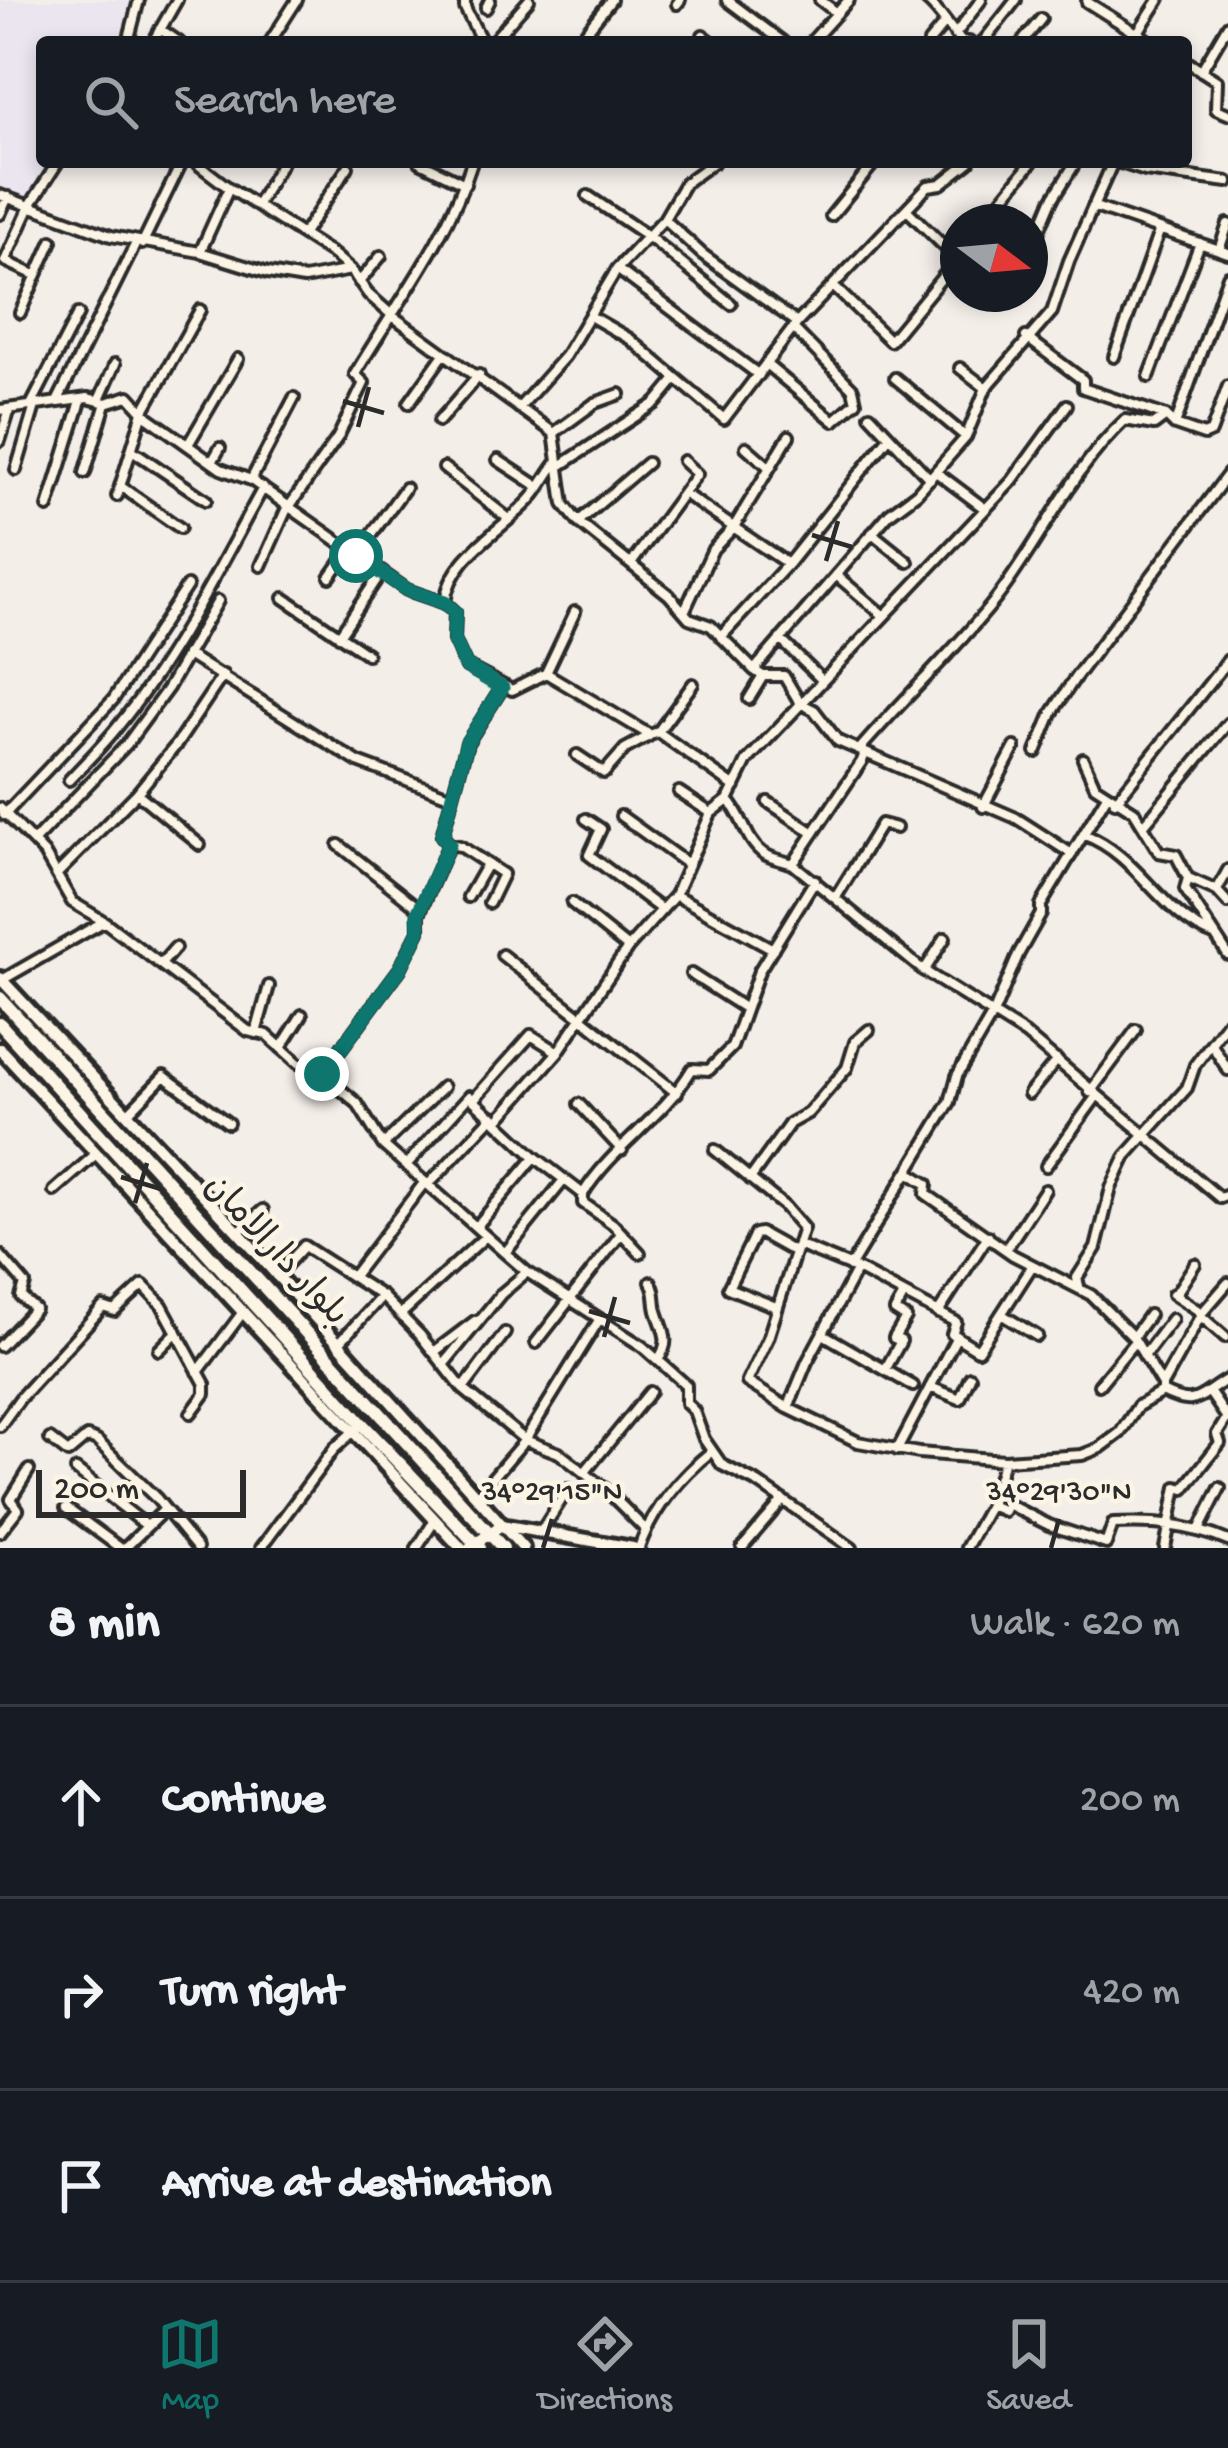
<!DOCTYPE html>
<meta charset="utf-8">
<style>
body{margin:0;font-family:"Gochi Hand","Playpen Sans Arabic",sans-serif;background:#20242c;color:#f1f3f6}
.compass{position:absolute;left:940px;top:204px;width:108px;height:108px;border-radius:50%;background:#171b24;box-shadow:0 6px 18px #0003;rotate:106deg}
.scale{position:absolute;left:36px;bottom:30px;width:210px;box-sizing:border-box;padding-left:12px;border:6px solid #2b2b2b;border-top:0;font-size:33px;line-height:42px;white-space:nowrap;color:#2b2b2b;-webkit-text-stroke:9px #fcf5e5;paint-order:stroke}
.stop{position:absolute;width:36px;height:36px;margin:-27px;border:9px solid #0f766e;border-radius:50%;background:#fff}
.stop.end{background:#0f766e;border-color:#fff;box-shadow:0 3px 12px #0008}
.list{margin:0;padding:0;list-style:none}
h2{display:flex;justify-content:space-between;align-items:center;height:156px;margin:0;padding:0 48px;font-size:51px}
h2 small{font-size:39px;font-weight:400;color:#9ea1a6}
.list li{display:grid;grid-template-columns:78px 1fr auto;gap:36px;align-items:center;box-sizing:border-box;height:192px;padding:0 48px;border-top:3px solid #363941}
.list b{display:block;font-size:45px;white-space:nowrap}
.list em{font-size:39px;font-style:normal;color:#9ea1a6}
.icon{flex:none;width:66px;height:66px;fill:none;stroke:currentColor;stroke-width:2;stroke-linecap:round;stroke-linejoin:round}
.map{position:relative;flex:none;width:1228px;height:1548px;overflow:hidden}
.search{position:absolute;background:#171b24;box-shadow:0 6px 18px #0003;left:36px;right:36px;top:36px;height:132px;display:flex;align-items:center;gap:30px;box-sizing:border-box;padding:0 42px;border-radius:12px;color:#9ea1a6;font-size:45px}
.sheet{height:732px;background:#171b24}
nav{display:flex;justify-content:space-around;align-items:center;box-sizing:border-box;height:168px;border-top:3px solid #363941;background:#171b24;font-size:33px;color:#9ea1a6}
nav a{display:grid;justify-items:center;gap:6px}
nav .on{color:#0f766e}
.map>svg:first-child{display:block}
</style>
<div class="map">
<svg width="1228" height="1548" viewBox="0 0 1228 1548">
<rect width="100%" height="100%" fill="#f4eee9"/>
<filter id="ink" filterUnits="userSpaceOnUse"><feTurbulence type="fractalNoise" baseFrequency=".00833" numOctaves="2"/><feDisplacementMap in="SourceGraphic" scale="24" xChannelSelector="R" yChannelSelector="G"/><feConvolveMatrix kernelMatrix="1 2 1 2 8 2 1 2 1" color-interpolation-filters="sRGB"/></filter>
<g filter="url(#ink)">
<path fill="#eae5ee" d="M 0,0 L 137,0 L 128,42 L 42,42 L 42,162 L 55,162 L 30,202 L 0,193 Z"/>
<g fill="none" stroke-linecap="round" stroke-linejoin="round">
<defs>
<path id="minor" d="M 465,0 L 465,8 L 482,42
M 727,0 L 783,42
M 820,0 L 837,13
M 926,0 C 940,11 949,28 962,42 L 969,42
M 1087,2 L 1151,42
M 677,4 L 680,0
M 486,8 L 490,0
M 160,29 L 179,42
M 703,35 L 712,42
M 955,35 L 981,0
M 1136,35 L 1159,0
M 128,42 L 139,0
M 153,42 L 177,0
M 270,42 L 297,0
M 492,42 L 529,0
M 578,42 L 611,0
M 811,42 L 849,0
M 929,42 L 944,24
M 983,42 L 1016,0
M 1022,42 L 1041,19
M 1186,61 L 1217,81 L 1216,109 L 1228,114
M 1201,71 L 1228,25
M 195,162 L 229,188 L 334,255 L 351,270 L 368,294 L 394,317 L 554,433 L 564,504 L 578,522 L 669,595 L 689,618 L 711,626 L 754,670 L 763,676 L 784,676 L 800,703 L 814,710 L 838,741 L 1016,818 L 1072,854
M 420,162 L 465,184
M 1117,162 L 1145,171 L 1228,182
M 0,195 L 111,236 L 200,252 L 268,273 L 304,279 L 351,270
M 588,196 L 649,237 L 731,304
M 257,205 L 282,162
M 1095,207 L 1228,253
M 907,210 L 957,259
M 0,214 L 8,197
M 831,216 L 875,162
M 664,219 L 702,254 L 797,323
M 984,222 L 1032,162
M 303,234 L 348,167
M 142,244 L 182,162
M 1219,250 L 1228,224
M 200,252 L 229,188
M 1030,252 L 1052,200 L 1076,162
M 617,269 L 759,375
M 35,275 L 5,261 L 31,204 L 58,162
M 359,282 L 381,256
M 833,286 L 890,341 L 958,258
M 20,313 L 52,241
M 590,316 L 630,339 L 724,419 L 797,323 L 928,186 L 941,184 L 969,162
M 1026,337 L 1083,380 L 1083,388 L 1166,416 L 1175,425 L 1204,435 L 1211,432 L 1228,386
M 1114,357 L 1160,229
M 767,365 L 834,421 L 856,402 L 853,389 L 793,328
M 960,368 L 986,388
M 1149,377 L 1200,243
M 895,378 L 966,437
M 99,400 L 115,364
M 57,402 L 136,243
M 409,403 L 444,354
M 31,405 L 78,314
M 519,408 L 565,356 L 617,269 L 664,219 L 685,183 L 714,162
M 0,410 L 88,398 L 106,403 L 129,396 L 148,417 L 221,469 L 251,480 L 407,590 L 445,603 L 455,612 L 454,640 L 466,666 L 512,690 L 546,673 L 650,735 L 658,732 L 735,787
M 870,415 L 930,479
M 439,421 L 479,375
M 1175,425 L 1228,276
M 554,433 L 595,403 L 620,394
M 0,441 L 9,412
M 189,443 L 238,359
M 746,447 L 769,467
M 132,450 L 206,500
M 498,460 L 539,487
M 212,462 L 220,448
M 560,466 L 656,403 L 675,380
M 444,468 L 509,519
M 16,470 L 35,406
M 936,472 L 984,508
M 85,473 L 106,403
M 251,480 L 294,398
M 120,486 L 180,528
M 683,493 L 788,564
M 117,496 L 143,412 L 200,310
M 48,507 L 81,401
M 289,507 L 338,437 L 364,383 L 355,374 C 395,306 448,238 472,162
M 578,522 L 647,463
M 872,533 L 908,562
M 356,556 L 405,488
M 631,564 L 697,474 L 683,461
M 261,566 L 288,506
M 836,575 L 883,615
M 330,577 L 349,550
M 284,598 L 367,654
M 445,603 C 449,558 501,531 529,501 C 540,490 547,474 557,462
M 684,612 L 713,549 L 734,527 L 789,436
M 339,636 L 381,573
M 721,637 L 788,564 L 889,437
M 780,639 L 822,680
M 186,654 L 358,762 L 452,797
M 754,670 L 889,514 L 917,493 L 966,437 L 986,388 L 1052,312 L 1069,261 L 1113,162
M 546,673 L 575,612
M 749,699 L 763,676
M 658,732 L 693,684
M 1036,752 L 1052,713 L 1075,678 L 1228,474
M 577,755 L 604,773 L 625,749 L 649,736
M 1083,759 L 1095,786 L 1134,811 L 1159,852 L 1176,855 L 1188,878 L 1217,891 L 1228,903
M 69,780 C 86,762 104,744 119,725 C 177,654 219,567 263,488
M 679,792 L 711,813
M 137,793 L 200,845
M 728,800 C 743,815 745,840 763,853 C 771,859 782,860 793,864 L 924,971 L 1025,1034 L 1220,1198 L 1228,1195
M 768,802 L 814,833
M 1115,802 L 1228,660
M 983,807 L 1015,747
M 0,808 L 44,853 L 72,902 L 105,922 L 248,1031 L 267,1035 L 298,1063 L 322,1074 L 357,1103 L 383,1145 L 505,1253 L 527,1272 L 642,1346 L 686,1385 L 686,1403 L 694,1411 L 704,1439 L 722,1465 L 758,1483 L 852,1548
M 4,815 L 113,700 L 187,586
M 621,816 L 686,863
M 586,819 L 601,829 L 589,855 L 662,910
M 1144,825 L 1228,723
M 1085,835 C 1138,855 1161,915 1214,935
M 34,841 L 127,744 L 168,688 L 218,601
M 449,844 L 460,846 L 503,874 L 489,903
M 339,845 L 421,910
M 793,864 L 862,761 L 865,753 L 859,750 C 903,699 954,652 996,599 C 1041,541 1071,470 1125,420 L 1154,425 L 1166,416
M 58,873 L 137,793 L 177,744 L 223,675
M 1188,878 L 1185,889 L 1228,955
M 1217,890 L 1228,870
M 675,895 L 773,949
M 468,897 L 487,864
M 836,897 L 881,824 L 896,828
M 572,903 L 628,948
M 502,955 L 677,1093
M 161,964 L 175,948
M 924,971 L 945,938
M 691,974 L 744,1008
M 2,980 L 103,922
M 256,1033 L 269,986
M 1212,1045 L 1228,1070
M 281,1048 L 302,1015
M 322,1074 L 400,969 L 419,931 L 419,914 L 449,844 L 442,836 L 467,743 L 502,688
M 1090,1092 L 1136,1030
M 1029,1094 L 1057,1060
M 474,1099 L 531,1035 L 558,1052
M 579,1104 L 622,1150
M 127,1114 L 164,1076 L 228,1123
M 498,1120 L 558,1052 L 628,948 L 675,895 L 711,813 L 728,800 L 747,761 L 1012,481 L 1067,405
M 383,1145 L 443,1087
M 715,1150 L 784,1206 L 803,1228 L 768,1338 L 747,1382 L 788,1408 L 858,1442 L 919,1453 L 1004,1460 L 1082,1455 L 1100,1448 L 1120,1433 L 1138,1406 L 1162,1392 C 1197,1410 1199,1395 1228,1379
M 408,1163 L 469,1096 L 535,1157 L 583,1194 L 583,1203 L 613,1224 L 640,1253
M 1046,1166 L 1096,1097
M 908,1172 L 927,1184 L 926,1194 L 1013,1255 L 1091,1295 L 1133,1337 L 1162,1385 L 1162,1392
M 750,1179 L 790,1123 L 808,1113 L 847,1068 L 855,1042 L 869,1030
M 428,1185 L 493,1116
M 54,1191 L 96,1154
M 583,1194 C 612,1147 664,1117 692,1069 L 709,1070 L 732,1047 L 759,971 L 815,880
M 476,1227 L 535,1157
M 238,1232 L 263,1210
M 798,1245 L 857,1269 L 956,1322 L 952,1334 L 978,1350 L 1032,1266
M 1006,1249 L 1045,1190
M 505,1253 L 564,1180
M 0,1255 L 25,1284 L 21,1297 L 35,1309 L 0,1346
M 850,1267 L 950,1102 L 957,1076 L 994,1012 L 1019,953 L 1041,914 L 1041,905 L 1106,797
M 276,1276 L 304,1246 L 382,1296 L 420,1335 L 463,1389 L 525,1440 L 559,1453 L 604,1488 L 645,1529
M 353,1276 L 424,1183
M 651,1282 C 657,1293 654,1299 657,1311 C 663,1331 672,1340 658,1360
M 1079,1286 L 1077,1278 L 1096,1248 L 1111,1188 L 1126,1156 L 1187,1088 L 1195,1065 L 1228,1021
M 1173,1294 L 1202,1313
M 1175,1295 L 1195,1264
M 776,1307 L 728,1288 L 755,1234 L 760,1233 L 794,1252
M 938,1313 L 988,1236
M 401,1314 L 486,1236
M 1001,1314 L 1037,1336
M 1201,1316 L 1225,1337
M 823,1334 L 913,1386
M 1133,1337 L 1149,1315
M 339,1343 L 382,1296
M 536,1343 L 620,1235
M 159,1350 L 177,1332
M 434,1352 L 475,1321
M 1144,1356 L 1172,1319
M 443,1365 L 501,1294 L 527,1272
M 885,1370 L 901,1341 L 894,1338 L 906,1318 L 895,1311 L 904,1295
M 198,1372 L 243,1312
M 1099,1385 L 1135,1341
M 1162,1385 L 1202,1313 L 1228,1283
M 930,1387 L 960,1399 L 970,1377
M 463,1389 L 505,1333
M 788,1408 L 807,1362 L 857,1269
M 0,1426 L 21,1397 L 103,1307 L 115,1311 L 143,1285 L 162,1305 L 205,1384 L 205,1394 L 191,1413
M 50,1439 L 68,1453 L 87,1437 L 97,1441 L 157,1499 L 197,1548
M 897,1450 L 957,1336
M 76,1470 L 147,1526
M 584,1473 L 650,1392
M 476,1497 L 525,1440 L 599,1320
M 990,1505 L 1004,1511 L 1007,1504 L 1049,1525 L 1106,1544 L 1113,1524 C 1154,1522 1190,1525 1228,1541
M 66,1508 L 120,1548
M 1199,1530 L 1220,1488
M 0,1532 L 18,1509 L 11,1499 L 29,1470
M 541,1532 L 568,1489
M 125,1548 L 164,1510
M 261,1548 L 334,1449 L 356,1429
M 417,1548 L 435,1520
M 639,1548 C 652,1510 681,1476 712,1451
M 742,1548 L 783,1500
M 966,1548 L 990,1505 L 1004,1460
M 1165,1548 L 1177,1487 L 1184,1489 L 1220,1443 L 1217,1434 L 1227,1418 L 1210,1393"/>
<path id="tertiary" d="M 0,978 L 238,1232 L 523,1548
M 0,1049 L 461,1548
M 470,1548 L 501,1525 L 633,1548"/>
<path id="secondary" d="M 0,998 L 503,1548
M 0,1024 L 362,1424 L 480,1548"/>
</defs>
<use href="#minor" stroke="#2b2b2b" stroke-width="16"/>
<use href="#tertiary" stroke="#2b2b2b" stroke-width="20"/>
<use href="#secondary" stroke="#2b2b2b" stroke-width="21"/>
<use href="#minor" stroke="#fcf5e5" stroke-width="8"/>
<use href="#tertiary" stroke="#fcf5e5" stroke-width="10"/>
<use href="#secondary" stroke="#fcf5e5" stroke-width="12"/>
</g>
</g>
<g fill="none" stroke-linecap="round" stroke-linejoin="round" filter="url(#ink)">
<path stroke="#0f766e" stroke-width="15" d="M 322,1074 L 400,969 L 419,931 L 418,914 L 449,844 L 442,836 L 467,742 L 502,688 L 466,666 L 454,640 L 455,612 L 445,603 L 407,590 L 356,556"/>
</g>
<path fill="none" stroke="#2b2b2b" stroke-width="4.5" d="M 343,401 L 384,413M 358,427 L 369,387M 812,535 L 852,547M 826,561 L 838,521M 121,1177 L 161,1189M 135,1203 L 147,1163M 589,1311 L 630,1323M 604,1337 L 615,1297M 543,1548 L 552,1519M 1051,1548 L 1059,1519"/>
<g text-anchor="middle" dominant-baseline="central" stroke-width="9" stroke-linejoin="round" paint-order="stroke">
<g font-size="36" fill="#2b2b2b" stroke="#fcf5e5">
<text transform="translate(274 1252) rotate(47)">بلوار دارالامان</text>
</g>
</g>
<g font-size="30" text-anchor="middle" fill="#2b2b2b" stroke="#fcf5e5" stroke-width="9" stroke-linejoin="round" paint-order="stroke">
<text x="552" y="1500">34°29'15"N</text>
<text x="1059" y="1500">34°29'30"N</text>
</g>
</svg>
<svg class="compass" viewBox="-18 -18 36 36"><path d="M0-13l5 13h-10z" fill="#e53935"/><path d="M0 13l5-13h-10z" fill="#9ea1a6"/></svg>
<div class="scale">200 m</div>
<div class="stop" style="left:356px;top:556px"></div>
<div class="stop end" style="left:322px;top:1074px"></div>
<div class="search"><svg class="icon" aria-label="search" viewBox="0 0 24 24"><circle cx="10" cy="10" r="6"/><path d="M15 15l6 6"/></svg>Search here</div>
</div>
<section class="sheet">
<h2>8 min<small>Walk · 620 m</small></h2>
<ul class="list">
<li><svg class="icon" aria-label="ahead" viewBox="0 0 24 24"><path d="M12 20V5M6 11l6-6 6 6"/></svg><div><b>Continue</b></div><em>200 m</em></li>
<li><svg class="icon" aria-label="right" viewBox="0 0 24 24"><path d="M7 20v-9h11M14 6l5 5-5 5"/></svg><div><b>Turn right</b></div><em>420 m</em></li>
<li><svg class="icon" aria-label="arrive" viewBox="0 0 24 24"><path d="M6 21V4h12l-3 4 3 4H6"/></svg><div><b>Arrive at destination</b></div></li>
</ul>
</section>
<nav>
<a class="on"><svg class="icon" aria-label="map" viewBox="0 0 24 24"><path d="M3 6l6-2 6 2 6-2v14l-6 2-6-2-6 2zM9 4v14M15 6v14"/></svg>Map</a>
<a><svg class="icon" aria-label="directions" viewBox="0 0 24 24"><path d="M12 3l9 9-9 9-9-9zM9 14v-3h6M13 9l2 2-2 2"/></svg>Directions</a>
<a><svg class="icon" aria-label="saved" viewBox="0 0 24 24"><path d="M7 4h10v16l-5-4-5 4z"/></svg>Saved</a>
</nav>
